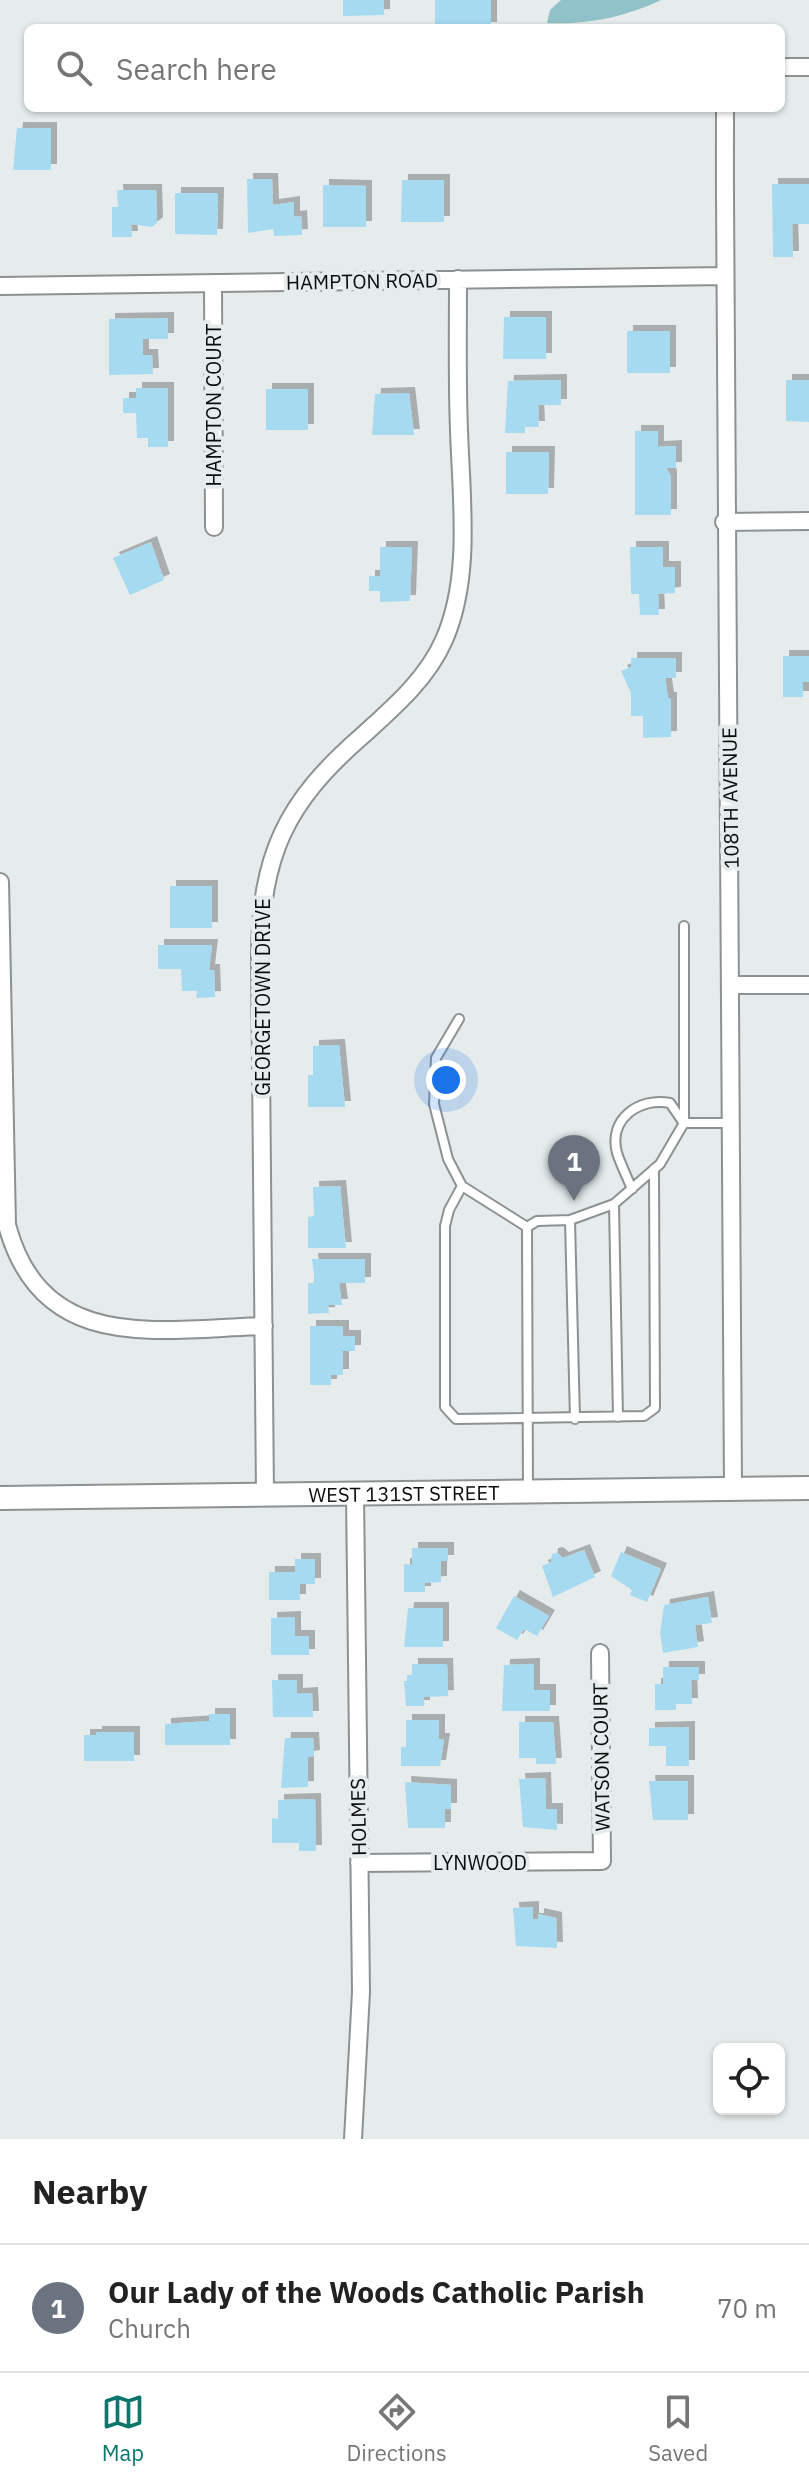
<!DOCTYPE html>
<style>
body{margin:0;font-family:"IBM Plex Sans",sans-serif;background:#f6f6f6;color:#222}
.controls{position:absolute;right:24px;bottom:24px;display:grid;overflow:hidden;border-radius:12px;box-shadow:0 2px 6px #0004}
.controls button{width:72px;height:72px;display:grid;place-items:center;padding:0;border:0;border-bottom:2px solid #e0e0e0;background:#fff;color:#222;font:40px sans-serif}
.you{position:absolute;left:446px;top:1080px;width:28px;height:28px;margin:-20px;border:6px solid #fff;border-radius:50%;background:#1a73e8;box-shadow:0 0 0 12px #1a73e833}
.badge{display:grid;place-items:center;width:52px;height:52px;border-radius:50%;background:#0f766e;color:#fff;font-size:26px;font-weight:700}
.pin{position:absolute;translate:-50% -66px;filter:drop-shadow(0 2px 4px #0008)}
.pin::after{content:'';position:absolute;top:42px;width:28px;height:24px;background:inherit;clip-path:polygon(0 0,100% 0,50% 100%)}
.list{margin:0;padding:0;list-style:none}
h2{display:flex;justify-content:space-between;align-items:center;height:104px;margin:0;padding:0 32px;font-size:34px}
h2 small{font-size:26px;font-weight:400;color:#767676}
.list li{display:grid;grid-template-columns:52px 1fr auto;gap:24px;align-items:center;box-sizing:border-box;height:128px;padding:0 32px;border-top:2px solid #e0e0e0}
.list b{display:block;font-size:30px;white-space:nowrap}
.list p{margin:0;font-size:26px;white-space:nowrap;color:#767676}
.list em{font-size:26px;font-style:normal;color:#767676}
.icon{flex:none;width:44px;height:44px;fill:none;stroke:currentColor;stroke-width:2;stroke-linecap:round;stroke-linejoin:round}
.map{position:relative;flex:none;width:809px;height:2139px;overflow:hidden}
.search{position:absolute;background:#fff;box-shadow:0 2px 6px #0004;left:24px;right:24px;top:24px;height:88px;display:flex;align-items:center;gap:20px;box-sizing:border-box;padding:0 28px;border-radius:12px;color:#767676;font-size:30px}
.sheet{height:232px;background:#fff}
nav{display:flex;justify-content:space-around;align-items:center;box-sizing:border-box;height:112px;border-top:2px solid #e0e0e0;background:#fff;font-size:22px;color:#767676}
nav a{display:grid;justify-items:center;gap:4px}
nav .on{color:#0f766e}
.map>svg:first-child{display:block}
</style>
<div class="map">
<svg width="809" height="2139" viewBox="0 0 809 2139">
<defs>
<filter id="shadow"><feDropShadow dx="6" dy="-6" stdDeviation="0" flood-color="#0004"/></filter>
</defs>
<rect width="100%" height="100%" fill="#e6ecec"/>
<path fill="#91c2ca" d="M 561,0 L 661,0 C 626,17 586,25 547,23 L 550,10 Z"/>
<path fill="#a6daf0" filter="url(#shadow)" d="M 343,0 L 384,0 L 384,15 L 343,16 Z
M 435,0 L 491,0 L 491,28 L 435,28 Z
M 17,128 L 51,128 L 51,170 L 13,170 Z
M 247,179 L 272,179 L 273,205 L 294,202 L 294,217 L 301,216 L 302,235 L 274,236 L 273,229 L 248,233 Z
M 402,180 L 444,180 L 444,222 L 401,222 Z
M 772,184 L 809,184 L 809,224 L 792,224 L 793,257 L 773,257 Z
M 323,185 L 366,186 L 366,227 L 323,227 Z
M 117,190 L 156,190 L 157,223 L 152,227 L 131,224 L 132,237 L 112,237 L 112,207 L 118,207 Z
M 175,193 L 218,193 L 217,235 L 175,234 Z
M 504,317 L 546,317 L 546,359 L 503,359 Z
M 168,318 L 168,339 L 143,339 L 143,355 L 152,355 L 153,374 L 109,375 L 109,319 Z
M 627,331 L 670,331 L 670,373 L 627,373 Z
M 561,380 L 561,405 L 538,405 L 539,427 L 525,427 L 525,433 L 505,433 L 508,381 Z
M 786,380 L 809,380 L 809,422 L 786,421 Z
M 136,388 L 168,388 L 168,447 L 148,447 L 148,438 L 137,438 L 136,413 L 123,413 L 123,398 L 136,398 Z
M 266,389 L 308,389 L 308,430 L 266,430 Z
M 409,393 L 414,435 L 372,435 L 375,394 Z
M 635,431 L 658,431 L 658,447 L 676,446 L 676,468 L 666,468 L 671,476 L 671,515 L 635,515 Z
M 506,452 L 549,452 L 548,494 L 506,494 Z
M 151,542 L 164,580 L 130,595 L 113,558 Z
M 380,547 L 412,547 L 410,601 L 380,602 L 380,591 L 369,591 L 369,576 L 380,576 Z
M 630,547 L 663,547 L 663,567 L 675,567 L 675,593 L 658,594 L 659,615 L 640,615 L 639,594 L 631,594 Z
M 783,656 L 809,656 L 809,682 L 803,682 L 803,697 L 783,697 Z
M 631,658 L 676,658 L 676,678 L 665,678 L 668,698 L 671,698 L 671,737 L 643,738 L 643,716 L 631,716 L 631,693 L 621,671 L 631,667 Z
M 170,886 L 212,886 L 212,928 L 170,928 Z
M 158,945 L 212,945 L 209,970 L 214,970 L 215,997 L 196,998 L 197,991 L 182,991 L 181,969 L 158,969 Z
M 339,1045 L 345,1107 L 308,1107 L 308,1075 L 313,1075 L 313,1046 Z
M 340,1186 L 346,1248 L 308,1248 L 308,1217 L 314,1216 L 313,1187 Z
M 312,1259 L 365,1259 L 365,1283 L 339,1283 L 342,1305 L 328,1305 L 329,1313 L 308,1314 L 308,1283 L 315,1283 Z
M 310,1326 L 343,1326 L 343,1336 L 355,1336 L 355,1351 L 343,1351 L 343,1375 L 331,1375 L 331,1385 L 310,1385 Z
M 412,1548 L 448,1548 L 448,1561 L 441,1561 L 441,1582 L 425,1583 L 425,1592 L 404,1592 L 404,1564 L 412,1565 Z
M 584,1550 L 595,1577 L 553,1597 L 542,1566 L 551,1562 L 552,1554 L 557,1553 L 563,1558 Z
M 621,1552 L 661,1569 L 647,1602 L 630,1595 L 632,1590 L 611,1576 Z
M 295,1559 L 315,1559 L 315,1584 L 300,1584 L 300,1600 L 269,1600 L 269,1572 L 295,1572 Z
M 514,1596 L 549,1616 L 537,1636 L 524,1629 L 517,1640 L 496,1628 Z
M 708,1597 L 712,1623 L 695,1625 L 698,1647 L 663,1653 L 660,1633 L 664,1605 Z
M 408,1608 L 443,1608 L 443,1647 L 404,1647 Z
M 295,1617 L 295,1636 L 309,1636 L 309,1655 L 271,1655 L 271,1618 Z
M 412,1664 L 447,1664 L 448,1696 L 424,1697 L 424,1706 L 406,1706 L 404,1681 L 407,1681 L 407,1675 L 412,1675 Z
M 534,1664 L 534,1690 L 550,1690 L 550,1711 L 502,1711 L 504,1665 Z
M 663,1667 L 699,1667 L 699,1680 L 691,1680 L 692,1704 L 676,1704 L 676,1710 L 655,1710 L 655,1684 L 663,1684 Z
M 272,1680 L 297,1680 L 297,1694 L 312,1693 L 313,1717 L 273,1717 Z
M 209,1714 L 230,1714 L 230,1745 L 165,1745 L 165,1724 L 209,1721 Z
M 406,1720 L 439,1720 L 439,1739 L 444,1739 L 440,1766 L 401,1766 L 401,1747 L 406,1747 Z
M 519,1722 L 553,1722 L 556,1764 L 536,1764 L 536,1758 L 519,1758 Z
M 689,1727 L 689,1766 L 666,1766 L 666,1746 L 649,1746 L 649,1728 Z
M 96,1732 L 134,1732 L 134,1761 L 84,1761 L 84,1735 L 96,1735 Z
M 285,1738 L 313,1738 L 314,1756 L 308,1757 L 308,1787 L 281,1788 Z
M 545,1778 L 546,1809 L 557,1809 L 557,1830 L 523,1827 L 519,1779 Z
M 649,1781 L 688,1781 L 688,1820 L 653,1820 Z
M 405,1782 L 451,1785 L 451,1809 L 445,1809 L 445,1828 L 408,1828 Z
M 315,1799 L 316,1851 L 299,1851 L 299,1843 L 272,1843 L 272,1818 L 278,1819 L 278,1800 Z
M 533,1907 L 533,1919 L 538,1919 L 538,1914 L 556,1918 L 557,1948 L 516,1946 L 513,1908 Z"/>
<g fill="none" stroke-linecap="round" stroke-linejoin="round">
<defs>
<path id="lane" d="M 459,1019 L 436,1058 L 434,1104 L 448,1159 L 462,1186 L 527,1227
M 684,1123 L 684,926
M 462,1186 L 449,1210 L 445,1226 L 445,1407 L 456,1419 L 644,1416 L 655,1408 L 654,1169
M 632,1189 C 627,1177 621,1165 617,1153 C 608,1119 639,1097 670,1103 L 683,1122
M 614,1204 L 618,1417
M 570,1220 L 575,1419
M 528,1490 L 527,1227 L 537,1221 L 570,1220 L 614,1204 L 660,1164 L 684,1123 L 731,1123"/>
<path id="street" d="M 781,67 L 809,67
M 725,108 C 724,568 733,1028 733,1488
M 213,283 L 214,527
M 0,286 L 725,276
M 724,522 L 809,521
M 0,882 L 7,1225 C 42,1355 158,1329 264,1326
M 733,985 L 809,985
M 265,1495 L 260,957 C 260,856 286,802 362,736 C 393,708 427,679 444,640 C 472,577 461,497 459,430 C 457,380 458,329 458,279
M 359,1863 L 602,1861 L 600,1653
M 353,2139 L 361,1992 L 355,1494"/>
<g id="secondary">
<path id="s1" d="M 0,1498 L 809,1488"/>
</g>
</defs>
<use href="#lane" stroke="#8c9191" stroke-width="12"/>
<use href="#street" stroke="#8c9191" stroke-width="20"/>
<use href="#secondary" stroke="#8c9191" stroke-width="26"/>
<use href="#lane" stroke="#fff" stroke-width="8"/>
<use href="#street" stroke="#fff" stroke-width="16"/>
<use href="#secondary" stroke="#fff" stroke-width="22"/>
</g>
<g text-anchor="middle" dominant-baseline="central" stroke-width="8" stroke-linejoin="round" paint-order="stroke">
<g font-size="20" fill="#0b0d0d" stroke="#e6ecec">
<text transform="translate(362 281) rotate(-1)">HAMPTON ROAD</text>
<text transform="translate(213 405) rotate(-90)">HAMPTON COURT</text>
<text transform="translate(730 798) rotate(-91)">108TH AVENUE</text>
<text transform="translate(262 997) rotate(-90)">GEORGETOWN DRIVE</text>
<text stroke="none"><textPath href="#s1" startOffset="404">WEST 131ST STREET</textPath></text>
<text transform="translate(601 1757) rotate(-91)">WATSON COURT</text>
<text transform="translate(358 1817) rotate(-91)">HOLMES</text>
<text x="480" y="1862">LYNWOOD</text>
</g>
</g>
</svg>
<div class="controls">
<button><svg class="icon" aria-label="locate" viewBox="0 0 24 24"><circle cx="12" cy="12" r="6"/><path d="M12 2v4M12 18v4M2 12h4M18 12h4"/></svg></button>
</div>
<div class="you"></div>
<div class="pin badge" style="left:574px;top:1201px;background:#6b7280">1</div>
<div class="search"><svg class="icon" aria-label="search" viewBox="0 0 24 24"><circle cx="10" cy="10" r="6"/><path d="M15 15l6 6"/></svg>Search here</div>
</div>
<section class="sheet">
<h2>Nearby<small></small></h2>
<ul class="list">
<li><span class="badge" style="background:#6b7280">1</span><div><b>Our Lady of the Woods Catholic Parish</b><p>Church</p></div><em>70 m</em></li>
</ul>
</section>
<nav>
<a class="on"><svg class="icon" aria-label="map" viewBox="0 0 24 24"><path d="M3 6l6-2 6 2 6-2v14l-6 2-6-2-6 2zM9 4v14M15 6v14"/></svg>Map</a>
<a><svg class="icon" aria-label="directions" viewBox="0 0 24 24"><path d="M12 3l9 9-9 9-9-9zM9 14v-3h6M13 9l2 2-2 2"/></svg>Directions</a>
<a><svg class="icon" aria-label="saved" viewBox="0 0 24 24"><path d="M7 4h10v16l-5-4-5 4z"/></svg>Saved</a>
</nav>
